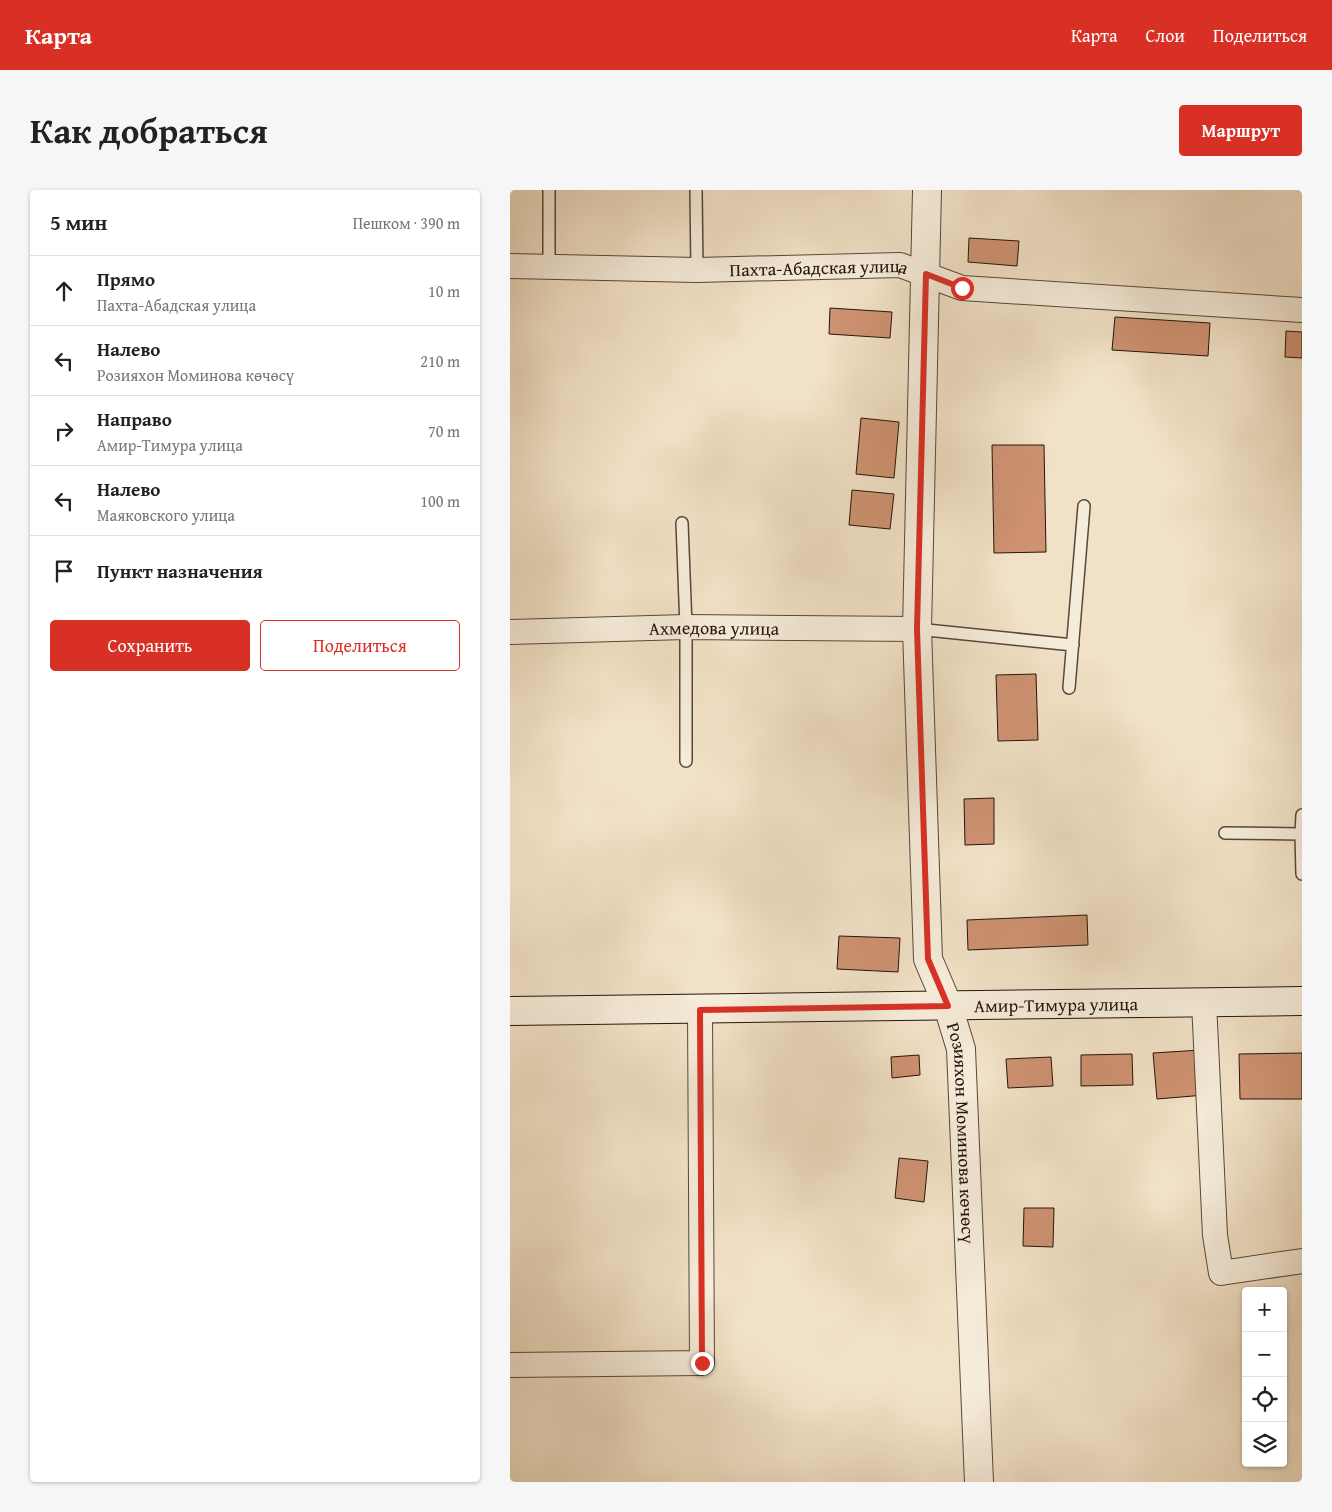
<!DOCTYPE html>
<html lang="ru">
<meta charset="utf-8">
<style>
body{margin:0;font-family:"Gentium Book Plus",serif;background:#f6f6f6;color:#222}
.controls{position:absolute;right:15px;bottom:15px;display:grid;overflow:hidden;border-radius:5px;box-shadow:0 1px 4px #0004}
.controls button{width:45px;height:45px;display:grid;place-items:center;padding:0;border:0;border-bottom:1px solid #e0e0e0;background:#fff;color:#222;font:25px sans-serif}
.stop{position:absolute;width:15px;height:15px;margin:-11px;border:4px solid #d93025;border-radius:50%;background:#fff}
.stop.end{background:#d93025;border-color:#fff;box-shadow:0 1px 5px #0008}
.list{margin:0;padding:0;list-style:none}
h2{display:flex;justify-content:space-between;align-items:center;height:65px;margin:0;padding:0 20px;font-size:21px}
h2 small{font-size:16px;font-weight:400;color:#767676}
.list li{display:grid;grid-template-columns:32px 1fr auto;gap:15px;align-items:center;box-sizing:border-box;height:70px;padding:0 20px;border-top:1px solid #e0e0e0}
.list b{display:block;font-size:19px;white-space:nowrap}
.list p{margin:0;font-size:16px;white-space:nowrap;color:#767676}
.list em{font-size:16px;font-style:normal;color:#767676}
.actions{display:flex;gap:10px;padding:15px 20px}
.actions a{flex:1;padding:11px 0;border:1px solid #d93025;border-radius:5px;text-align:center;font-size:18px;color:#d93025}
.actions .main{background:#d93025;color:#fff}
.icon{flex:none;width:28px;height:28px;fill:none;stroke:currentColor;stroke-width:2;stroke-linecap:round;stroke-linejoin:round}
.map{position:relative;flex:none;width:792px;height:1292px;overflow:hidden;border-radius:5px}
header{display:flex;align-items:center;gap:30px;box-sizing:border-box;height:70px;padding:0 25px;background:#d93025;color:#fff}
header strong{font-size:24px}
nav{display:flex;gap:28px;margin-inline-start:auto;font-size:18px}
.intro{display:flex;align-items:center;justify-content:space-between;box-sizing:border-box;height:120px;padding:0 30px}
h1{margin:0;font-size:35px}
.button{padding:12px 22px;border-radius:5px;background:#d93025;color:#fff;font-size:18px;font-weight:700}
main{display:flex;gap:30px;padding:0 30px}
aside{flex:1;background:#fff;border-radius:5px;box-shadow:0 1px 4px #0004}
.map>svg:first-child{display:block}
</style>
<header>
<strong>Карта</strong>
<nav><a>Карта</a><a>Слои</a><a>Поделиться</a></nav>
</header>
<div class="intro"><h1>Как добраться</h1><a class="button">Маршрут</a></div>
<main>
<aside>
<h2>5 мин<small>Пешком · 390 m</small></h2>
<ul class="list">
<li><svg class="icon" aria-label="ahead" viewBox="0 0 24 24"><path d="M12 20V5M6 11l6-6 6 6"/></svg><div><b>Прямо</b><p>Пахта-Абадская улица</p></div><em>10 m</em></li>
<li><svg class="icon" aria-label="left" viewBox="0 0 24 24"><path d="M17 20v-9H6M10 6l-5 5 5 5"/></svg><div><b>Налево</b><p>Розияхон Моминова көчөсү</p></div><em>210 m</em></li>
<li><svg class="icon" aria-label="right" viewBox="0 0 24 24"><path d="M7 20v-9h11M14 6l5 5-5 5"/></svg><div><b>Направо</b><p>Амир-Тимура улица</p></div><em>70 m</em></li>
<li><svg class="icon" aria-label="left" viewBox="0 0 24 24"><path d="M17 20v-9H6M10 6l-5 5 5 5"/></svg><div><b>Налево</b><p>Маяковского улица</p></div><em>100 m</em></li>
<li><svg class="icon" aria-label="arrive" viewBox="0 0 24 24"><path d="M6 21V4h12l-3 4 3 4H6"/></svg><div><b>Пункт назначения</b></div></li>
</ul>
<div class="actions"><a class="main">Сохранить</a><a>Поделиться</a></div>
</aside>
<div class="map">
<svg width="792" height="1292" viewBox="0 0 792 1292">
<rect width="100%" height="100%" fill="#f1e1c6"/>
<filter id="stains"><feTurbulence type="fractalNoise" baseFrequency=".004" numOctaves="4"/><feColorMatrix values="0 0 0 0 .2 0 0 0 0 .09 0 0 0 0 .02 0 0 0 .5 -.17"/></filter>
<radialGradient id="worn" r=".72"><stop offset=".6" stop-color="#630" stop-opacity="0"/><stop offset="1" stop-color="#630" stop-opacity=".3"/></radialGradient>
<path fill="#ce9272" stroke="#24140b" d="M 459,48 L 509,51 L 507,76 L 458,72 Z
M 320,118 L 382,122 L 380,148 L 319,144 Z
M 605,127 L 700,133 L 698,166 L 602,160 Z
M 776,141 L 792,142 L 792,168 L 775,167 Z
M 351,228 L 389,232 L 384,288 L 346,284 Z
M 482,255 L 534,255 L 536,362 L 484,363 Z
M 342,300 L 384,304 L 380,339 L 339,335 Z
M 526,484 L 528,550 L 488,551 L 486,485 Z
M 484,608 L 484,654 L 455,655 L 454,609 Z
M 577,725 L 578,755 L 458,760 L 457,730 Z
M 329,746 L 390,748 L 388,782 L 327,779 Z
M 691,860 L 695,905 L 647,909 L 643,863 Z
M 792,863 L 792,909 L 730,909 L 729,864 Z
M 622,864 L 623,895 L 571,896 L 571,865 Z
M 409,865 L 410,885 L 382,888 L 381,867 Z
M 541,867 L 543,896 L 498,898 L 496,869 Z
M 389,968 L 418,971 L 414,1012 L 385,1008 Z
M 514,1018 L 544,1018 L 543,1057 L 513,1056 Z"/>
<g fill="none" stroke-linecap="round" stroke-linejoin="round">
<defs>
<path id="service" d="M 186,0 L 187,80
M 39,76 L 39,0
M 172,333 L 176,437 L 176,571
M 407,439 L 563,455
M 559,498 L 574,316
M 715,643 L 791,644 L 792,684
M 791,644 L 792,625"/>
<g id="minor">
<path id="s1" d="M 0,76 L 187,80 L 390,75 L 452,98 L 792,120"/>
<path id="s2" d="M 0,442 L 176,437 L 407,439"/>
<path d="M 694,812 L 705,1045 L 711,1083 L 792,1071"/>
<path d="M 0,1175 L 192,1173 L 190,820"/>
</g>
<g id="tertiary">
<path id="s3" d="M 417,0 L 407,439 L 418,769 L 438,816 L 451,859 L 469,1292"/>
</g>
<g id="secondary">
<path id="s4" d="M 0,821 L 792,811"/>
</g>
</defs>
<use href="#service" stroke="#57473a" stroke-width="14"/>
<use href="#minor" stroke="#57473a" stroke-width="26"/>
<use href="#tertiary" stroke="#57473a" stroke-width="30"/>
<use href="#secondary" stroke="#24140b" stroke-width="30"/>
<use href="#service" stroke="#f6ecda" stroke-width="11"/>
<use href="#minor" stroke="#f6ecda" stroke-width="24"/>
<use href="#tertiary" stroke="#f6ecda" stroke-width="28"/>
<use href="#secondary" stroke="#f6ecda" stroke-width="28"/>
</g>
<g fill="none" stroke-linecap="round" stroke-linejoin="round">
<path stroke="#d93025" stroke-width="6" d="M 192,1173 L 190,820 L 438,816 L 418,769 L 407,439 L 416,84 L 452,98"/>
</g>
<g text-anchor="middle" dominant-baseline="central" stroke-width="4" stroke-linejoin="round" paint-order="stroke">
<g font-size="18" fill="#24140b" stroke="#f6ecda">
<text stroke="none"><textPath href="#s1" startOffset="309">Пахта-Абадская улица</textPath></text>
<text stroke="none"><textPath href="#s2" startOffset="204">Ахмедова улица</textPath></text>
<text stroke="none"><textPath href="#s4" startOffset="546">Амир-Тимура улица</textPath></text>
<text stroke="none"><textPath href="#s3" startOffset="949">Розияхон Моминова көчөсү</textPath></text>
</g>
</g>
<rect width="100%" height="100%" filter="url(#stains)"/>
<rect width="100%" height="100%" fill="url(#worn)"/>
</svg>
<div class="controls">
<button>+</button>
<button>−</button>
<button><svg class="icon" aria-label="locate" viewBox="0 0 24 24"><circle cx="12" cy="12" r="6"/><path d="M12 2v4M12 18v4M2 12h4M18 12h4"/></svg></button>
<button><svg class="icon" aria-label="layers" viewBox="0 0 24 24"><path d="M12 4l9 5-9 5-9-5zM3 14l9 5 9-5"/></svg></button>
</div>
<div class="stop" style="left:452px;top:98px"></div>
<div class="stop end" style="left:192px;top:1173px"></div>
</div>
</main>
